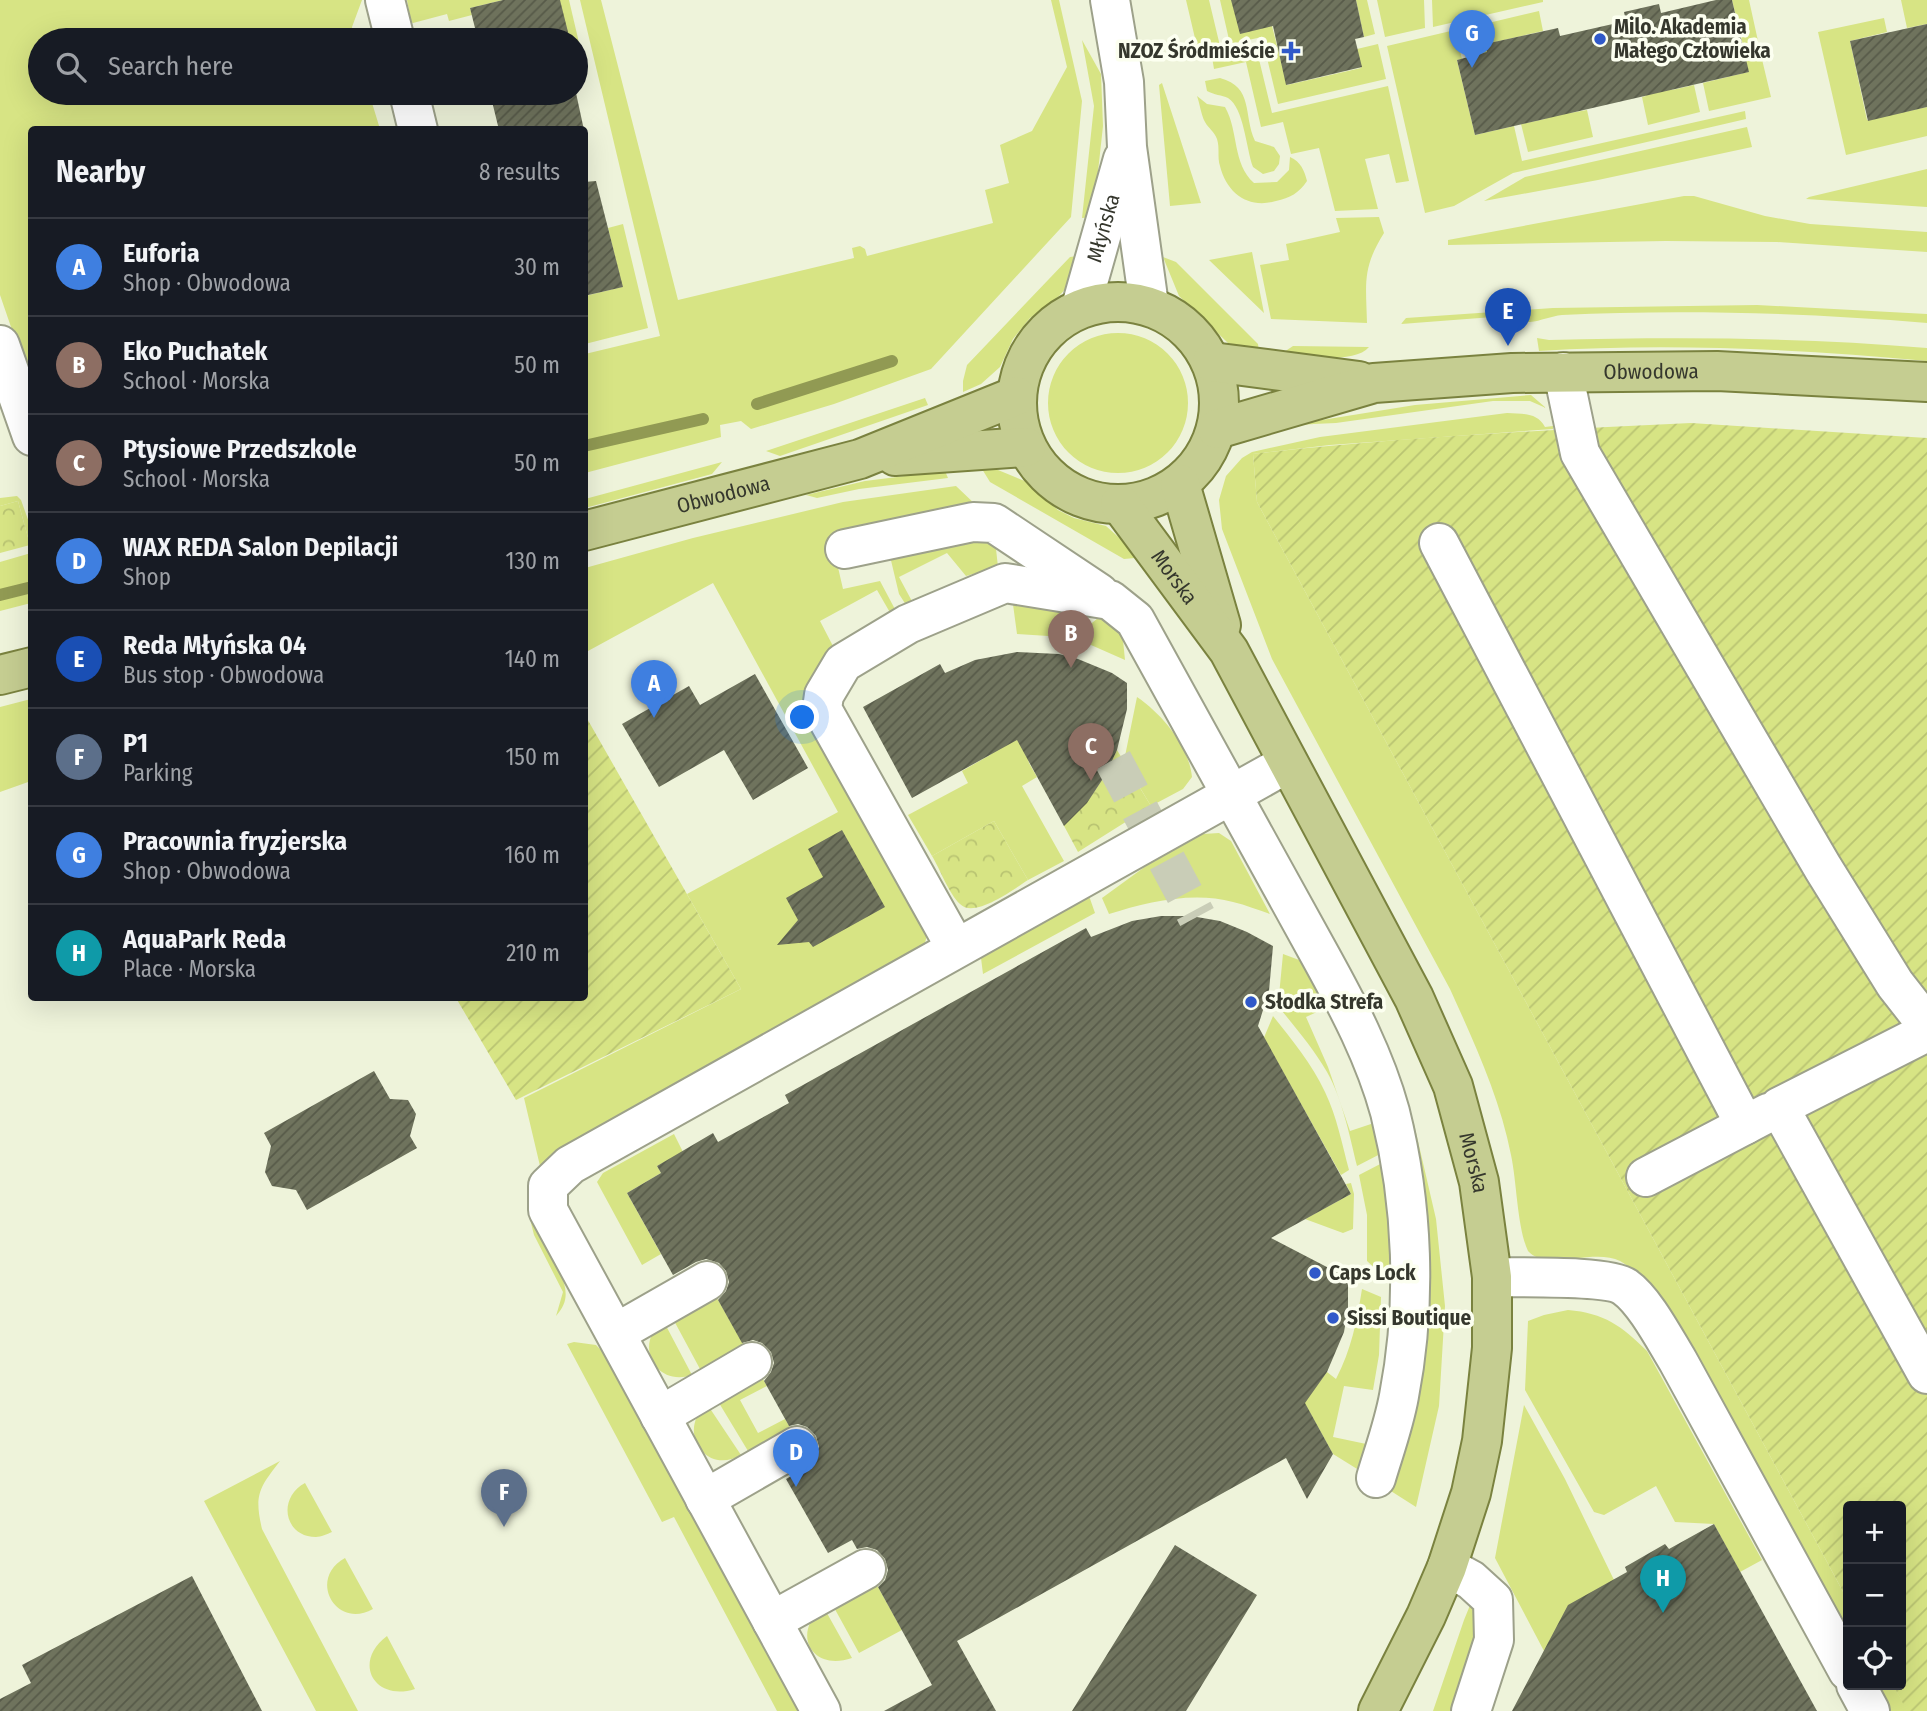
<!DOCTYPE html>
<meta charset="utf-8">
<style>
body{margin:0;font-family:"Fira Sans Condensed",sans-serif;background:#242831;color:#f1f3f6}
.controls{position:absolute;right:21px;bottom:21px;display:grid;overflow:hidden;border-radius:7px;box-shadow:0 7px 28px #0002}
.controls button{width:63px;height:63px;display:grid;place-items:center;padding:0;border:0;border-bottom:2px solid #363941;background:#171b24;color:#f1f3f6;font:35px sans-serif}
.you{position:absolute;left:803px;top:718px;width:24px;height:24px;margin:-18px;border:5px solid #fff;border-radius:50%;background:#1a73e8;box-shadow:0 0 0 10px #1a73e833}
.badge{display:grid;place-items:center;width:46px;height:46px;border-radius:50%;background:#9aaee2;color:#fff;font-size:23px;font-weight:700}
.pin{position:absolute;translate:-50% -58px;filter:drop-shadow(0 2px 4px #0008)}
.pin::after{content:'';position:absolute;top:37px;width:24px;height:21px;background:inherit;clip-path:polygon(0 0,100% 0,50% 100%)}
.list{margin:0;padding:0;list-style:none}
h2{display:flex;justify-content:space-between;align-items:center;height:91px;margin:0;padding:0 28px;font-size:30px}
h2 small{font-size:23px;font-weight:400;color:#9ea1a6}
.list li{display:grid;grid-template-columns:46px 1fr auto;gap:21px;align-items:center;box-sizing:border-box;height:98px;padding:0 28px;border-top:2px solid #363941}
.list b{display:block;font-size:26px;white-space:nowrap}
.list p{margin:0;font-size:23px;white-space:nowrap;color:#9ea1a6}
.list em{font-size:23px;font-style:normal;color:#9ea1a6}
.icon{flex:none;width:38px;height:38px;fill:none;stroke:currentColor;stroke-width:2;stroke-linecap:round;stroke-linejoin:round}
.map{position:relative;flex:none;width:1927px;height:1711px;overflow:hidden}
.search{position:absolute;background:#171b24;box-shadow:0 7px 28px #0002;left:28px;top:28px;width:560px;height:77px;display:flex;align-items:center;gap:18px;box-sizing:border-box;padding:0 24px;border-radius:38px;color:#9ea1a6;font-size:26px}
.panel{position:absolute;background:#171b24;box-shadow:0 7px 28px #0002;left:28px;top:126px;width:560px;height:875px;border-radius:7px}
.map>svg:first-child{display:block}
</style>
<div class="map">
<svg width="1927" height="1711" viewBox="0 0 1927 1711">
<defs>
<pattern id="park-crowns" width="20" height="18" patternUnits="userSpaceOnUse" patternTransform="scale(1.75)"><rect width="20" height="18" fill="#d7e484"/><path d="M2 6a3 3 0 1 1 6 0M12 15a3 3 0 1 1 6 0" fill="none" stroke="#b9c472"/></pattern>
<pattern id="garden-furrows" width="10" height="10" patternUnits="userSpaceOnUse" patternTransform="scale(1.75)"><rect width="10" height="10" fill="#d7e484"/><path d="M-1 1l2-2M0 10L10 0M9 11l2-2" fill="none" stroke="#b9c472"/></pattern>
<pattern id="building-hatch" width="6" height="6" patternUnits="userSpaceOnUse" patternTransform="scale(1.75)"><rect width="6" height="6" fill="#6f735d"/><path d="M-1 1l2-2M0 6l6-6M5 7l2-2" fill="none" stroke="#575a49"/></pattern>
</defs>
<rect width="100%" height="100%" fill="#eef3da"/>
<path fill="#d7e484" d="M 0,0 L 362,0 L 352,27 L 354,40 L 40,40 L 40,93 L 369,93 L 380,129 L 32,130 L 31,385 L 0,295 Z
M 407,0 L 503,0 L 470,8 L 472,15 L 449,21 L 447,14 L 413,23 L 411,22 Z
M 553,0 L 569,0 L 580,47 L 576,48 L 576,40 L 563,40 Z
M 580,0 L 601,0 L 678,300 L 854,258 L 852,248 L 860,246 L 865,249 L 867,256 L 993,223 L 985,190 L 1009,183 L 1000,145 L 1032,131 L 1067,67 L 1051,0 L 1059,0 L 1082,101 L 1071,217 L 931,369 L 834,404 L 751,429 L 741,421 L 720,425 L 721,437 L 585,473 L 585,354 L 660,336 Z
M 1186,0 L 1209,0 L 1220,46 L 1198,51 Z
M 1220,0 L 1232,0 L 1272,26 L 1287,85 L 1361,68 L 1357,49 L 1378,44 L 1386,79 L 1278,104 L 1262,37 L 1230,44 Z
M 1356,0 L 1367,0 L 1375,34 L 1364,37 Z
M 1377,0 L 1424,0 L 1425,28 L 1385,37 Z
M 1432,0 L 1543,0 L 1543,2 L 1433,27 Z
M 1732,0 L 1749,0 L 1758,41 L 1743,45 Z
M 1901,0 L 1927,0 L 1927,24 L 1907,28 Z
M 1539,11 L 1543,31 L 1486,44 L 1487,53 L 1469,57 L 1463,29 Z
M 1884,18 L 1887,32 L 1850,41 L 1867,120 L 1927,107 L 1927,136 L 1846,155 L 1818,32 Z
M 1455,30 L 1462,59 L 1457,60 L 1475,135 L 1514,126 L 1522,161 L 1745,111 L 1746,119 L 1513,173 L 1454,206 L 1425,213 L 1387,46 Z
M 1082,40 L 1101,74 L 1103,126 L 1093,217 L 1082,218 L 1094,106 Z
M 1256,47 L 1272,113 L 1388,86 L 1409,181 L 1396,183 L 1389,154 L 1365,159 L 1378,209 L 1335,211 L 1319,148 L 1291,154 L 1283,122 L 1261,127 L 1246,62 L 1214,69 L 1212,57 Z
M 1760,51 L 1771,97 L 1709,111 L 1703,83 L 1748,72 L 1744,55 Z
M 1220,78 C 1254,87 1243,115 1255,141 L 1274,147 L 1280,156 L 1279,164 L 1274,171 L 1263,174 L 1253,167 C 1246,148 1244,108 1228,98 C 1222,95 1214,95 1207,91 L 1205,81 Z
M 1670,81 L 1672,90 L 1694,85 L 1700,112 L 1648,125 L 1642,97 L 1646,96 L 1645,87 Z
M 1162,83 L 1201,203 L 1170,206 L 1159,85 Z
M 1197,96 L 1207,104 L 1225,107 C 1239,132 1232,163 1254,183 L 1277,182 L 1289,170 L 1290,157 C 1301,162 1304,170 1307,181 C 1299,193 1290,198 1276,201 C 1249,209 1227,194 1220,166 C 1217,157 1220,148 1217,139 C 1214,131 1209,129 1205,122 C 1201,115 1200,104 1197,96 Z
M 1568,104 L 1570,113 L 1587,110 L 1593,137 L 1528,152 L 1521,124 L 1545,119 Z
M 1747,127 L 1752,147 L 1598,180 L 1484,201 L 1525,177 Z
M 1927,169 L 1927,207 L 1806,199 L 1809,197 Z
M 1684,196 L 1694,196 L 1765,216 L 1810,224 L 1927,232 L 1927,252 L 1777,242 L 1666,241 L 1448,245 L 1448,240 Z
M 1379,217 L 1384,233 C 1362,268 1366,283 1367,323 L 1271,319 L 1260,265 L 1289,260 L 1286,244 L 1340,232 L 1336,218 Z
M 623,224 L 648,328 L 585,344 L 585,296 L 622,287 L 608,228 Z
M 1252,252 L 1264,313 L 1209,260 Z
M 1085,255 L 1070,284 L 1059,296 L 1030,318 L 1013,339 L 1000,367 L 981,384 L 963,392 L 963,381 L 967,365 L 1070,257 Z
M 1163,257 L 1176,262 L 1258,344 L 1259,352 L 1228,343 L 1179,296 Z
M 1757,305 L 1927,314 L 1927,323 C 1808,313 1681,309 1562,315 C 1551,316 1541,321 1530,322 C 1519,323 1505,317 1493,317 L 1401,324 L 1406,318 L 1553,308 Z
M1048 403a70 70 0 1 1 140 0a70 70 0 1 1-140 0Z
M 1537,338 L 1549,340 C 1675,337 1801,337 1927,348 L 1927,361 C 1799,349 1668,343 1539,351 Z
M 1293,346 L 1369,347 C 1355,364 1305,356 1284,356 L 1284,352 Z
M 1531,395 L 1546,408 L 1530,401 L 1493,401 L 1336,423 L 1291,425 L 1415,405 Z
M 925,398 L 928,405 L 780,456 L 766,451 Z
M 1507,413 C 1523,414 1537,412 1545,427 L 1553,426 L 1553,429 L 1330,445 L 1253,454 L 1257,502 L 1848,1601 L 1848,1650 L 1640,1279 C 1634,1273 1628,1265 1620,1261 C 1595,1248 1545,1271 1528,1251 C 1517,1227 1517,1183 1511,1155 C 1500,1098 1474,1042 1450,989 L 1272,659 L 1222,529 L 1219,500 L 1226,476 L 1242,458 L 1252,452 L 1320,437 Z
M 722,462 L 712,474 L 585,508 L 585,499 Z
M 982,469 L 998,470 L 1027,482 L 1058,510 L 1074,518 L 1106,526 L 1134,551 L 1135,558 L 1124,559 L 990,482 Z
M 945,471 L 948,478 L 859,489 L 817,498 L 806,495 L 865,481 Z
M 956,486 L 977,506 L 837,563 L 843,589 L 880,581 L 897,613 L 892,616 L 877,590 L 820,621 L 834,648 L 814,671 L 808,688 L 928,931 L 924,947 L 552,1157 L 561,1274 C 567,1290 569,1302 556,1316 L 563,1292 L 534,1235 L 529,1215 L 529,1196 L 540,1166 L 524,1098 L 741,989 L 687,894 L 838,812 L 713,583 L 588,651 L 584,641 L 585,568 L 693,538 L 843,502 Z
M 17,496 L 21,500 L 31,528 L 30,545 L 18,501 L 0,506 L 0,498 Z
M 990,533 L 996,549 L 998,567 L 966,576 L 947,553 L 899,577 L 914,605 L 908,608 L 899,594 L 889,552 Z
M 31,553 L 31,603 L 0,611 L 0,562 Z
M 1012,597 L 1094,611 L 1064,637 L 1017,634 Z
M 1103,614 L 1122,630 L 1125,660 L 1091,645 L 1072,639 Z
M 1137,697 C 1162,714 1189,746 1192,777 L 1183,789 L 1151,806 L 1124,761 Z
M 31,699 L 31,781 L 0,792 L 0,707 Z
M 1020,727 L 1029,763 L 1037,777 L 1022,786 L 1064,861 L 1028,880 L 994,821 L 932,856 L 908,815 L 968,783 L 962,771 L 990,755 Z
M 1253,794 L 1296,871 L 1393,1064 L 1414,1124 L 1436,1219 L 1445,1306 L 1439,1406 L 1416,1507 L 1383,1486 L 1418,1219 Z
M 1219,833 L 1231,841 L 1270,914 C 1258,910 1246,905 1233,902 C 1193,891 1147,902 1109,914 L 1102,898 L 1146,866 L 1203,834 Z
M 1088,893 L 1095,913 L 983,974 L 981,958 L 988,946 Z
M 1283,954 L 1310,964 L 1332,1005 L 1306,1017 L 1328,1067 L 1350,1131 L 1377,1122 L 1386,1151 L 1357,1166 C 1350,1137 1342,1098 1327,1072 C 1313,1048 1295,1027 1278,1006 Z
M 1273,1016 C 1292,1040 1312,1064 1325,1092 C 1337,1117 1342,1144 1349,1170 L 1341,1175 L 1274,1056 L 1257,1054 Z
M 674,1134 L 683,1152 L 657,1166 L 661,1173 L 627,1193 L 661,1254 L 642,1265 L 597,1182 L 603,1173 Z
M 1386,1161 L 1394,1286 L 1367,1261 L 1367,1215 L 1359,1175 Z
M 1351,1183 L 1354,1194 L 1353,1229 L 1343,1233 L 1305,1219 L 1351,1194 L 1346,1184 Z
M 1362,1289 L 1381,1297 L 1379,1355 L 1373,1390 L 1344,1386 L 1333,1437 L 1371,1445 L 1362,1472 L 1333,1454 L 1304,1402 L 1327,1372 L 1336,1379 C 1351,1350 1357,1321 1362,1289 Z
M 714,1293 L 744,1345 L 700,1369 L 672,1317 Z
M 1568,1310 C 1604,1313 1622,1326 1647,1351 L 1762,1560 L 1740,1572 L 1714,1524 L 1675,1522 L 1656,1486 L 1604,1515 L 1594,1512 L 1525,1390 L 1528,1321 L 1544,1315 Z
M 664,1322 L 692,1375 C 654,1388 633,1341 664,1322 Z
M 574,1342 L 596,1345 L 605,1354 L 806,1711 L 777,1711 L 674,1517 L 662,1522 L 567,1344 Z
M 760,1374 L 767,1386 L 740,1400 L 758,1433 L 785,1419 L 791,1429 L 748,1451 L 716,1398 Z
M 707,1404 L 741,1455 C 705,1476 676,1430 707,1404 Z
M 1524,1405 L 1565,1479 L 1614,1580 L 1544,1651 L 1495,1558 Z
M 280,1461 C 259,1488 254,1495 262,1529 L 358,1711 L 316,1711 L 204,1501 Z
M 305,1483 L 332,1532 C 327,1534 321,1537 316,1537 C 284,1537 277,1498 305,1483 Z
M 345,1558 L 373,1609 C 336,1630 307,1579 345,1558 Z
M 873,1578 L 902,1630 L 859,1653 L 831,1602 Z
M 1473,1598 L 1480,1628 L 1457,1711 L 1433,1711 L 1464,1620 Z
M 823,1606 L 852,1658 C 813,1672 790,1635 823,1606 Z
M 387,1636 L 415,1689 C 374,1702 352,1662 387,1636 Z
M 1868,1685 L 1893,1685 L 1908,1711 L 1882,1711 Z"/>
<path fill="url(#park-crowns)" d="M 18,501 L 30,545 L 0,553 L 0,506 Z
M 1117,750 L 1151,806 L 1078,852 L 1063,824 C 1089,806 1104,778 1117,750 Z
M 994,821 L 1028,880 C 1014,889 974,919 960,904 C 949,894 940,869 932,856 Z"/>
<path fill="url(#garden-furrows)" d="M 1691,423 L 1927,438 L 1927,1711 L 1907,1711 L 1893,1685 L 1901,1685 L 1901,1506 L 1848,1506 L 1848,1601 L 1257,502 L 1253,454 L 1260,453 C 1403,437 1547,430 1691,423 Z
M 585,715 L 741,989 L 516,1100 L 456,998 L 584,998 Z"/>
<g fill="none" stroke-linecap="round" stroke-linejoin="round">
<path stroke="#919a53" stroke-width="12" d="M 757,404 L 892,361
M 584,446 L 703,419
M 0,595 L 32,587"/>
</g>
<path fill="url(#building-hatch)" d="M 503,0 L 560,0 L 570,40 L 478,40 L 470,8 Z
M 1231,0 L 1356,0 L 1364,37 L 1355,39 L 1362,67 L 1286,85 L 1273,26 L 1240,34 Z
M 1716,0 L 1732,0 L 1749,72 L 1475,135 L 1457,60 L 1487,52 L 1485,44 L 1558,28 L 1560,36 L 1626,21 L 1624,12 L 1659,4 L 1661,13 Z
M 1927,24 L 1927,107 L 1868,121 L 1850,41 Z
M 490,93 L 576,93 L 584,130 L 499,130 Z
M 596,181 L 623,287 L 584,296 L 584,182 Z
M 1017,652 L 1059,654 L 1078,659 L 1112,673 L 1127,683 L 1127,709 L 1117,750 L 1106,774 L 1087,803 L 1064,826 L 1017,740 L 912,798 L 863,707 L 940,664 L 945,673 L 975,660 Z
M 755,674 L 808,768 L 753,800 L 724,750 L 659,787 L 622,724 L 689,686 L 700,705 Z
M 842,830 L 885,907 L 813,947 L 809,942 L 777,945 L 798,920 L 786,898 L 823,877 L 808,849 Z
M 1161,916 L 1191,916 L 1220,921 L 1247,932 L 1273,946 L 1269,991 L 1258,1026 L 1351,1194 L 1271,1238 L 1348,1278 L 1348,1309 L 1344,1332 L 1327,1372 L 1305,1403 L 1333,1454 L 1307,1499 L 1286,1458 L 957,1641 L 996,1711 L 884,1711 L 932,1685 L 878,1587 L 885,1580 L 888,1570 L 885,1559 L 877,1550 L 867,1547 L 857,1549 L 852,1540 L 828,1553 L 786,1479 L 810,1465 L 819,1447 L 816,1436 L 807,1427 L 798,1424 L 789,1426 L 764,1381 L 771,1372 L 774,1363 L 771,1352 L 762,1343 L 753,1340 L 742,1343 L 718,1300 L 726,1291 L 729,1282 L 726,1271 L 719,1263 L 706,1259 L 696,1262 L 673,1275 L 627,1193 L 661,1173 L 657,1166 L 713,1133 L 718,1142 L 789,1103 L 785,1095 L 1086,928 L 1091,937 L 1132,921 Z
M 374,1071 L 390,1099 L 408,1100 L 416,1114 L 410,1136 L 417,1148 L 307,1210 L 296,1190 L 272,1186 L 265,1172 L 271,1146 L 264,1133 Z
M 1714,1524 L 1817,1711 L 1512,1711 L 1568,1605 L 1627,1572 L 1625,1567 L 1665,1544 L 1669,1549 Z
M 1175,1545 L 1257,1595 L 1186,1711 L 1072,1711 Z
M 192,1576 L 262,1711 L 0,1711 L 0,1699 L 31,1683 L 22,1665 Z"/>
<g fill="none" stroke-linecap="round" stroke-linejoin="round">
<path stroke="#c9cdb7" stroke-width="38" stroke-dasharray="38 19" stroke-linecap="butt" d="M 1113,760 L 1197,917"/>
<defs>
<g id="minor">
<path d="M 385,0 L 395,40"/>
<path d="M 1110,0 L 1124,82 L 1127,147 L 1149,305"/>
<path d="M 409,93 L 418,130"/>
<path id="s1" d="M 1081,307 L 1123,159"/>
<path d="M 0,345 L 32,436"/>
<path d="M 1563,372 L 1580,453 L 1823,868 L 1895,984 L 1927,1025"/>
<path d="M 1439,543 L 1745,1125"/>
<path d="M 845,549 L 973,522 L 994,523 L 1099,593"/>
<path d="M 956,948 L 822,709 L 824,695 L 843,663 L 908,624 L 1005,583 L 1110,600 L 1135,620 L 1321,957 C 1348,1006 1375,1057 1390,1112 C 1413,1204 1417,1303 1399,1396 C 1394,1424 1384,1451 1376,1478"/>
<path d="M 1927,1032 L 1779,1107 L 1927,1374"/>
<path d="M 1646,1177 L 1768,1113"/>
<path d="M 1492,1277 C 1518,1278 1608,1275 1625,1287 C 1645,1301 1665,1340 1678,1361 L 1848,1671"/>
<path d="M 616,1333 L 707,1281"/>
<path d="M 660,1416 L 752,1362"/>
<path d="M 705,1499 L 797,1446"/>
<path d="M 1447,1567 L 1471,1580 L 1493,1600 L 1494,1640 L 1471,1711"/>
<path d="M 772,1621 L 866,1569"/>
<path d="M 1856,1685 L 1870,1711"/>
<path d="M 821,1711 L 548,1210 L 548,1186 L 570,1165 L 579,1160 L 1288,763"/>
</g>
<g id="major">
<circle cx="1118" cy="403" r="101"/>
<path d="M 1212,362 L 1359,381"/>
<path id="s2" d="M 1217,429 L 1374,383 L 1512,373 L 1717,371 L 1927,382"/>
<path d="M 895,456 L 1026,447"/>
<path d="M 1180,484 L 1221,625"/>
<path id="s3" d="M 1120,504 L 1229,651 L 1414,998 L 1453,1086 L 1479,1182 L 1492,1277 L 1492,1348 L 1482,1441 L 1471,1493 L 1447,1567 L 1426,1616 L 1378,1711"/>
<path id="s4" d="M 584,531 L 860,459 L 1016,396"/>
<path d="M 0,675 L 32,667"/>
</g>
</defs>
<use href="#minor" stroke="#9da18a" stroke-width="42"/>
<use href="#major" stroke="#7a823f" stroke-width="42"/>
<use href="#minor" stroke="#fff" stroke-width="38"/>
<use href="#major" stroke="#c5cd91" stroke-width="38"/>
</g>
<g fill="#3059c9" stroke="#fcfff0" stroke-width="2.5">
<circle cx="1600" cy="39" r="7"/>
<path d="M1287.5 40.5h7v7h7v7h-7v7h-7v-7h-7v-7h7z"/>
<circle cx="1251" cy="1002" r="7"/>
<circle cx="1315" cy="1273" r="7"/>
<circle cx="1333" cy="1318" r="7"/>
</g>
<g text-anchor="middle" dominant-baseline="central" stroke-width="7" stroke-linejoin="round" paint-order="stroke">
<g font-size="21" font-weight="bold" fill="#35372d" stroke="#fcfff0" text-anchor="start">
<text x="1614" y="27">Milo. Akademia<tspan x="1614" dy="24">Małego Człowieka</tspan></text>
<text x="1275" y="51" text-anchor="end">NZOZ Śródmieście</text>
<text x="1265" y="1002">Słodka Strefa</text>
<text x="1329" y="1273">Caps Lock</text>
<text x="1347" y="1318">Sissi Boutique</text>
</g>
<g font-size="21" fill="#35372d" stroke="#fcfff0">
<text stroke="none"><textPath href="#s1" startOffset="82">Młyńska</textPath></text>
<text stroke="none"><textPath href="#s2" startOffset="441">Obwodowa</textPath></text>
<text stroke="none"><textPath href="#s4" startOffset="144">Obwodowa</textPath></text>
<text stroke="none"><textPath href="#s3" startOffset="91">Morska</textPath></text>
<text stroke="none"><textPath href="#s3" startOffset="752">Morska</textPath></text>
</g>
</g>
</svg>
<div class="controls">
<button>+</button>
<button>−</button>
<button><svg class="icon" aria-label="locate" viewBox="0 0 24 24"><circle cx="12" cy="12" r="6"/><path d="M12 2v4M12 18v4M2 12h4M18 12h4"/></svg></button>
</div>
<div class="you"></div>
<div class="pin badge" style="left:654px;top:718px;background:#3f7fe0">A</div>
<div class="pin badge" style="left:1071px;top:668px;background:#8d6e63">B</div>
<div class="pin badge" style="left:1091px;top:781px;background:#8d6e63">C</div>
<div class="pin badge" style="left:796px;top:1487px;background:#3f7fe0">D</div>
<div class="pin badge" style="left:1508px;top:346px;background:#1a4fb4">E</div>
<div class="pin badge" style="left:504px;top:1527px;background:#5c6f8a">F</div>
<div class="pin badge" style="left:1472px;top:68px;background:#3f7fe0">G</div>
<div class="pin badge" style="left:1663px;top:1613px;background:#0f9aa8">H</div>
<div class="search"><svg class="icon" aria-label="search" viewBox="0 0 24 24"><circle cx="10" cy="10" r="6"/><path d="M15 15l6 6"/></svg>Search here</div>
<section class="panel">
<h2>Nearby<small>8 results</small></h2>
<ul class="list">
<li><span class="badge" style="background:#3f7fe0">A</span><div><b>Euforia</b><p>Shop · Obwodowa</p></div><em>30 m</em></li>
<li><span class="badge" style="background:#8d6e63">B</span><div><b>Eko Puchatek</b><p>School · Morska</p></div><em>50 m</em></li>
<li><span class="badge" style="background:#8d6e63">C</span><div><b>Ptysiowe Przedszkole</b><p>School · Morska</p></div><em>50 m</em></li>
<li><span class="badge" style="background:#3f7fe0">D</span><div><b>WAX REDA Salon Depilacji</b><p>Shop</p></div><em>130 m</em></li>
<li><span class="badge" style="background:#1a4fb4">E</span><div><b>Reda Młyńska 04</b><p>Bus stop · Obwodowa</p></div><em>140 m</em></li>
<li><span class="badge" style="background:#5c6f8a">F</span><div><b>P1</b><p>Parking</p></div><em>150 m</em></li>
<li><span class="badge" style="background:#3f7fe0">G</span><div><b>Pracownia fryzjerska</b><p>Shop · Obwodowa</p></div><em>160 m</em></li>
<li><span class="badge" style="background:#0f9aa8">H</span><div><b>AquaPark Reda</b><p>Place · Morska</p></div><em>210 m</em></li>
</ul>
</section>
</div>
